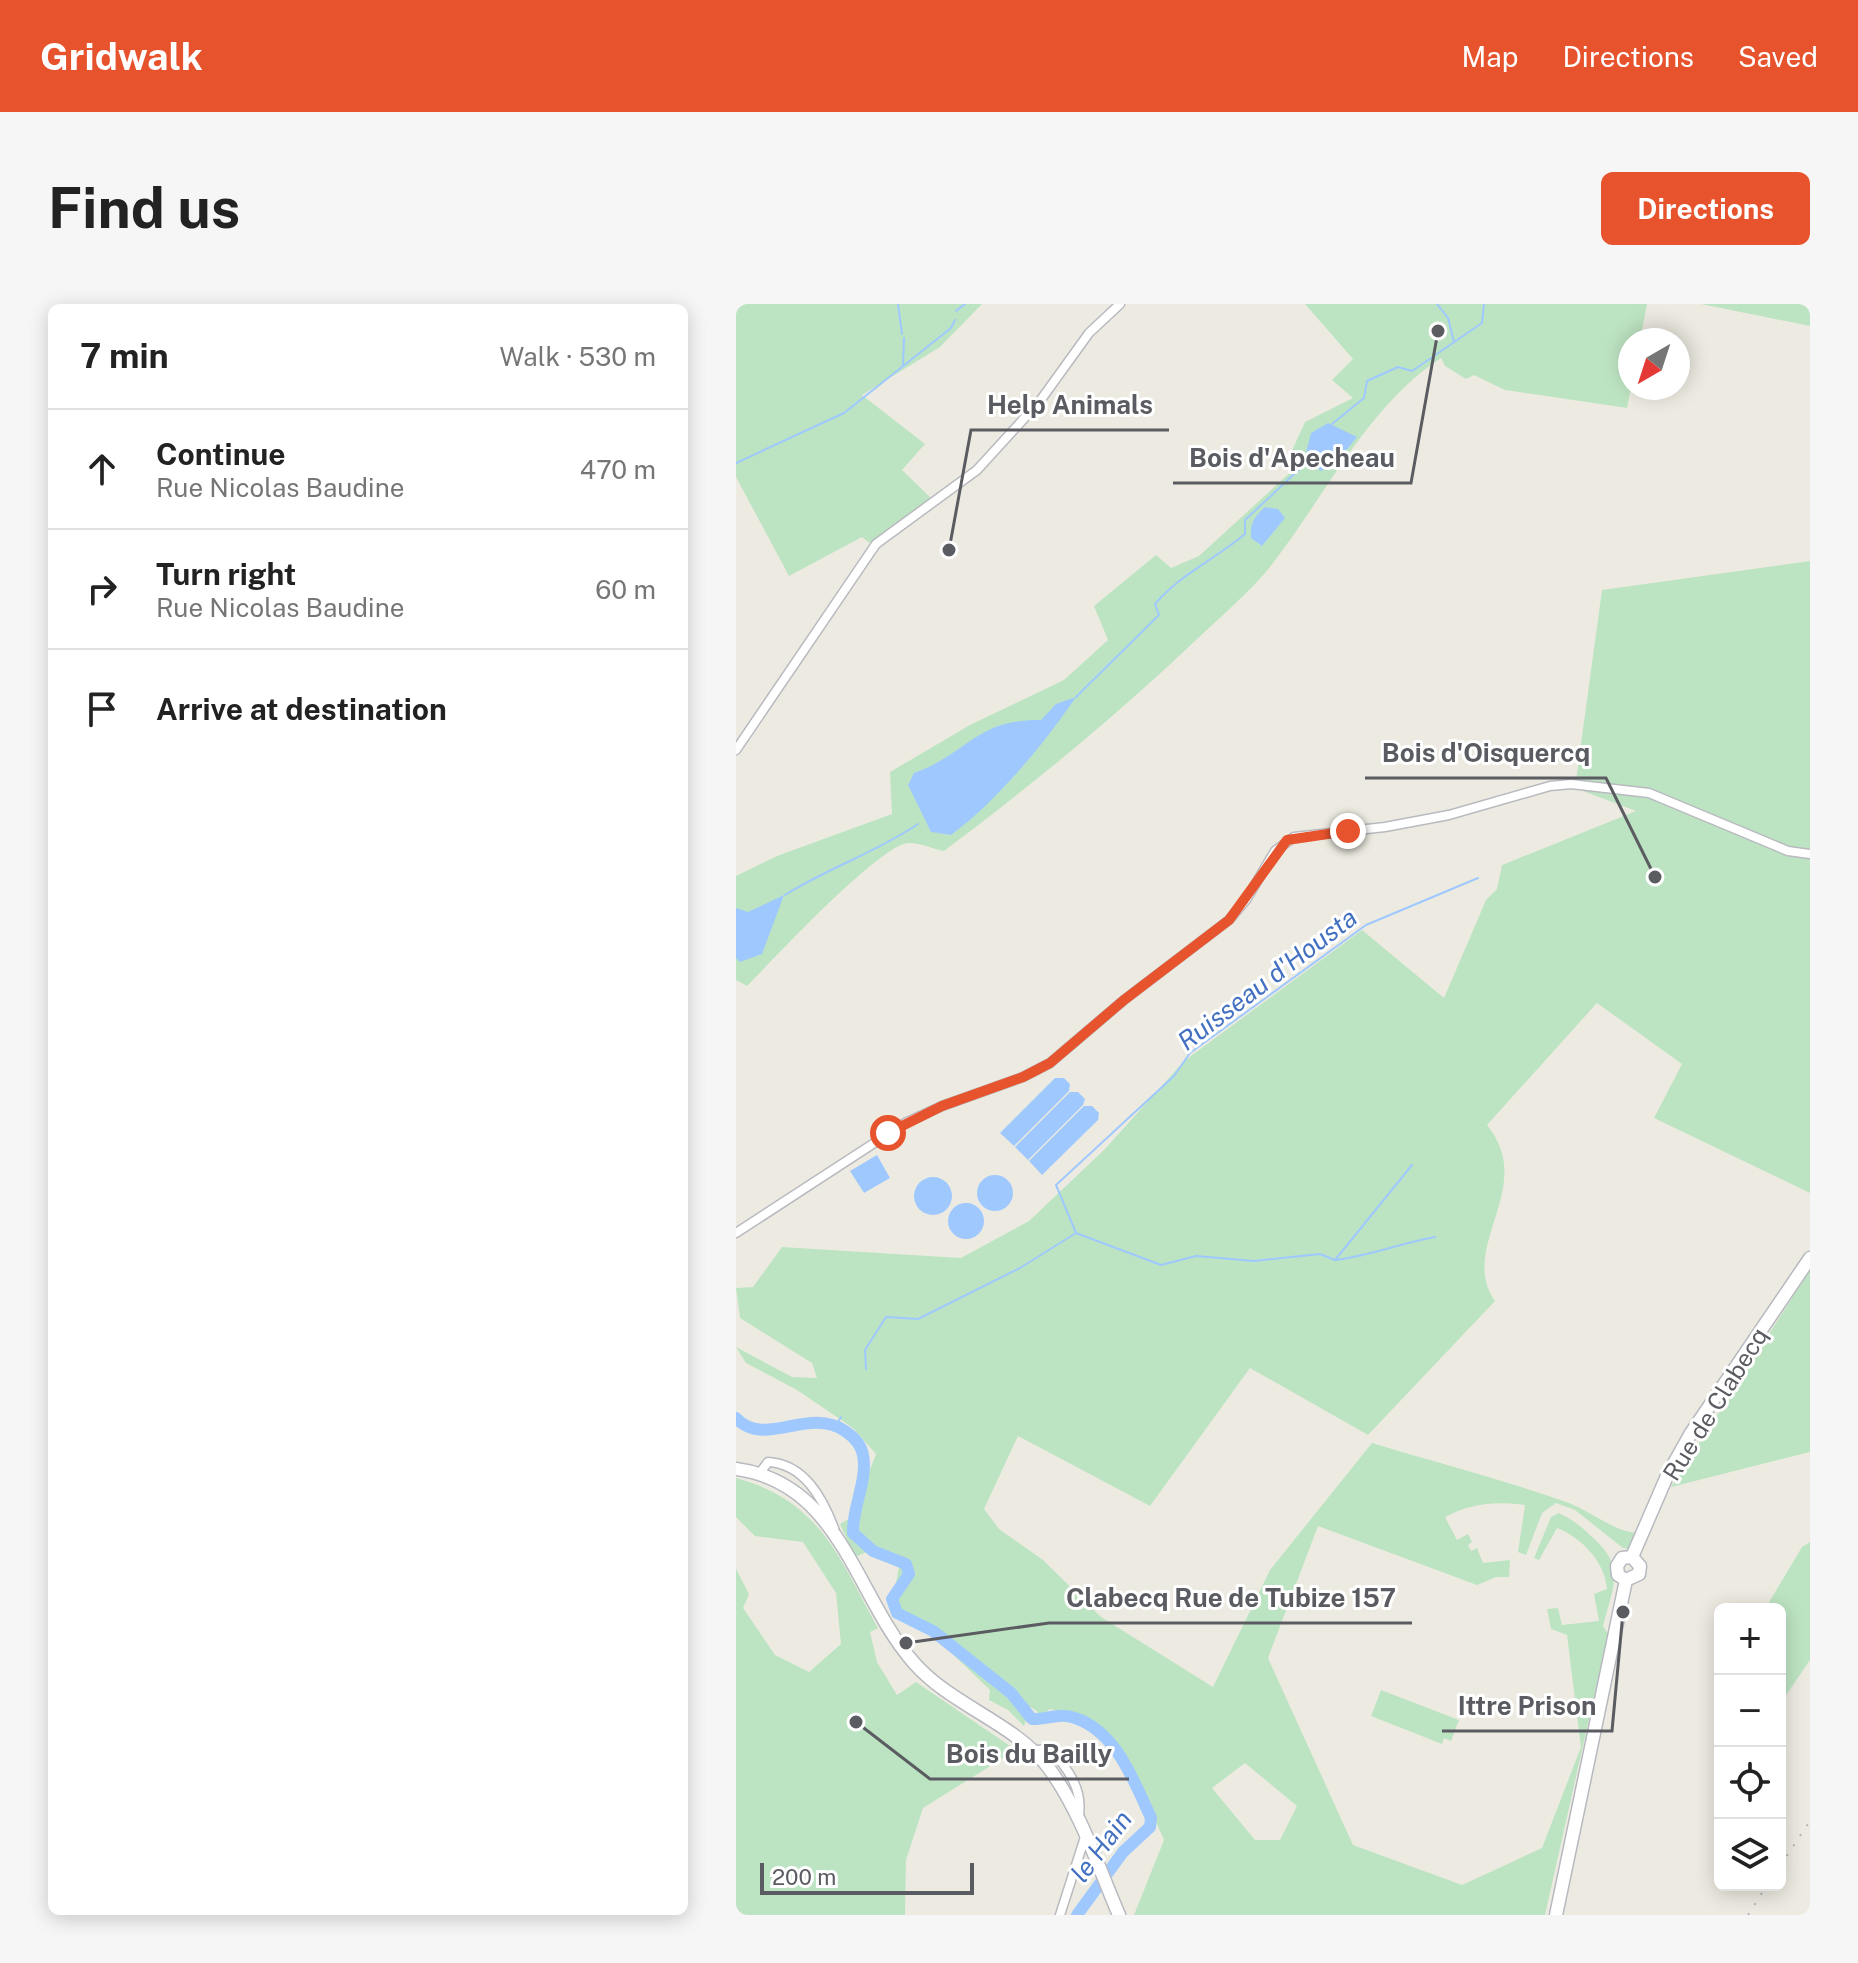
<!DOCTYPE html>
<meta charset="utf-8">
<style>
body{margin:0;font-family:"Public Sans",sans-serif;background:#f6f6f6;color:#222}
.controls{position:absolute;right:24px;bottom:24px;display:grid;overflow:hidden;border-radius:12px;box-shadow:0 4px 20px #0003}
.controls button{width:72px;height:72px;display:grid;place-items:center;padding:0;border:0;border-bottom:2px solid #e0e0e0;background:#fff;color:#222;font:40px sans-serif}
.compass{position:absolute;left:882px;top:24px;width:72px;height:72px;border-radius:50%;background:#fff;box-shadow:0 4px 20px #0003;rotate:219deg}
.scale{position:absolute;left:24px;bottom:20px;width:214px;box-sizing:border-box;padding-left:8px;border:4px solid #5a5c62;border-top:0;font-size:22px;line-height:28px;white-space:nowrap;color:#5a5c62;-webkit-text-stroke:6px #fff;paint-order:stroke}
.stop{position:absolute;width:24px;height:24px;margin:-18px;border:6px solid #e7532d;border-radius:50%;background:#fff}
.stop.end{background:#e7532d;border-color:#fff;box-shadow:0 2px 8px #0008}
.list{margin:0;padding:0;list-style:none}
h2{display:flex;justify-content:space-between;align-items:center;height:104px;margin:0;padding:0 32px;font-size:34px}
h2 small{font-size:26px;font-weight:400;color:#767676}
.list li{display:grid;grid-template-columns:52px 1fr auto;gap:24px;align-items:center;box-sizing:border-box;height:120px;padding:0 32px;border-top:2px solid #e0e0e0}
.list b{display:block;font-size:30px;white-space:nowrap}
.list p{margin:0;font-size:26px;white-space:nowrap;color:#767676}
.list em{font-size:26px;font-style:normal;color:#767676}
.icon{flex:none;width:44px;height:44px;fill:none;stroke:currentColor;stroke-width:2;stroke-linecap:round;stroke-linejoin:round}
.map{position:relative;flex:none;width:1074px;height:1611px;overflow:hidden;border-radius:12px}
header{display:flex;align-items:center;gap:48px;box-sizing:border-box;height:112px;padding:0 40px;background:#e7532d;color:#fff}
header strong{font-size:38px}
nav{display:flex;gap:44px;margin-inline-start:auto;font-size:28px}
.intro{display:flex;align-items:center;justify-content:space-between;box-sizing:border-box;height:192px;padding:0 48px}
h1{margin:0;font-size:56px}
.button{padding:20px 36px;border-radius:12px;background:#e7532d;color:#fff;font-size:28px;font-weight:700}
main{display:flex;gap:48px;padding:0 48px}
aside{flex:1;background:#fff;border-radius:12px;box-shadow:0 4px 20px #0003}
.map>svg:first-child{display:block}
</style>
<header>
<strong>Gridwalk</strong>
<nav><a>Map</a><a>Directions</a><a>Saved</a></nav>
</header>
<div class="intro"><h1>Find us</h1><a class="button">Directions</a></div>
<main>
<aside>
<h2>7 min<small>Walk · 530 m</small></h2>
<ul class="list">
<li><svg class="icon" aria-label="ahead" viewBox="0 0 24 24"><path d="M12 20V5M6 11l6-6 6 6"/></svg><div><b>Continue</b><p>Rue Nicolas Baudine</p></div><em>470 m</em></li>
<li><svg class="icon" aria-label="right" viewBox="0 0 24 24"><path d="M7 20v-9h11M14 6l5 5-5 5"/></svg><div><b>Turn right</b><p>Rue Nicolas Baudine</p></div><em>60 m</em></li>
<li><svg class="icon" aria-label="arrive" viewBox="0 0 24 24"><path d="M6 21V4h12l-3 4 3 4H6"/></svg><div><b>Arrive at destination</b></div></li>
</ul>
</aside>
<div class="map">
<svg width="1074" height="1611" viewBox="0 0 1074 1611">
<rect width="100%" height="100%" fill="#edebe1"/>
<path fill="#bde4c2" fill-rule="evenodd" d="M 0,0 L 246,0 L 204,43 L 126,91 L 189,140 L 166,166 L 196,195 L 135,240 L 126,233 L 53,272 L 0,173 Z
M 569,0 L 911,0 L 904,36 L 894,36 L 895,84 L 891,104 L 769,86 L 738,71 L 730,75 L 709,62 L 705,54 C 629,103 585,201 529,269 C 508,293 482,315 459,337 C 379,413 296,481 208,547 C 197,545 183,538 172,539 C 142,542 37,656 11,682 L 0,676 L 0,572 L 41,552 L 156,510 L 154,468 L 234,421 L 328,376 L 372,336 L 358,302 L 420,251 L 435,264 L 463,252 L 570,154 L 554,151 L 569,118 L 617,94 L 596,76 L 617,55 Z
M 965,0 L 1074,0 L 1074,22 Z
M 1074,257 L 1074,889 L 918,814 L 946,760 L 861,699 L 751,821 C 802,883 721,943 759,997 L 632,1131 L 514,1064 L 414,1202 L 282,1132 L 248,1205 L 263,1225 L 307,1256 L 365,1313 L 477,1383 L 534,1266 L 636,1139 C 702,1159 768,1176 833,1199 C 856,1208 877,1227 901,1229 L 892,1245 L 887,1244 L 839,1206 L 820,1199 L 806,1209 L 790,1251 L 782,1248 L 789,1201 C 761,1197 735,1199 709,1213 L 721,1236 L 732,1230 L 736,1238 L 732,1241 L 735,1247 L 741,1244 L 747,1259 L 774,1256 L 773,1273 L 760,1273 L 741,1281 L 582,1222 L 532,1354 L 617,1541 L 726,1581 L 806,1544 L 845,1443 L 831,1331 L 815,1325 L 811,1305 L 822,1304 L 826,1321 L 863,1317 L 858,1290 L 871,1285 C 869,1258 846,1234 821,1224 L 803,1256 L 798,1254 L 815,1213 L 823,1209 C 835,1215 844,1221 854,1231 C 890,1262 878,1280 867,1322 L 872,1330 L 809,1611 L 398,1611 L 428,1536 L 401,1473 L 347,1413 L 314,1405 L 297,1417 L 302,1408 L 295,1403 L 288,1422 L 272,1406 L 253,1396 L 254,1386 L 200,1334 L 166,1317 L 157,1296 L 163,1262 L 131,1248 L 119,1253 L 104,1220 L 113,1215 L 114,1203 L 122,1196 L 140,1150 L 117,1124 L 61,1086 L 10,1059 L 0,1043 L 56,1073 L 81,1074 L 76,1059 L 4,1014 L 0,984 L 17,983 L 46,943 L 225,954 L 293,917 L 369,845 L 448,757 L 626,626 L 708,694 L 750,596 L 761,585 L 766,561 L 900,507 L 839,484 L 866,286 ZM 509,1459 L 561,1502 L 544,1536 L 519,1536 L 476,1484 Z
M 1074,966 L 1074,1148 L 935,1183 Z
M 0,1174 C 85,1197 103,1254 142,1324 L 134,1328 L 141,1358 L 161,1391 L 180,1378 L 280,1446 L 187,1504 L 170,1556 L 169,1611 L 0,1611 L 0,1265 L 13,1290 L 7,1304 L 39,1351 L 73,1368 L 105,1340 L 100,1289 L 67,1238 L 19,1232 L 0,1213 Z
M 1074,1238 L 1074,1356 L 1044,1400 L 1044,1305 L 1029,1305 L 1066,1243 Z
M 645,1386 L 723,1416 L 715,1437 L 708,1434 L 706,1440 L 635,1412 Z"/>
<path fill="#9fc9fe" d="M 592,119 L 621,133 L 599,160 L 585,167 L 569,153 L 575,129 Z
M 529,203 L 542,205 L 549,214 L 526,242 L 515,234 C 514,219 518,213 529,203 Z
M 340,393 C 309,439 260,498 215,531 L 195,528 L 172,481 L 178,469 C 233,449 240,415 305,416 L 320,400 Z
M 48,591 L 26,650 L 4,658 L 0,654 L 0,604 L 12,608 Z
M 319,774 L 328,774 L 334,780 L 333,787 L 278,842 L 264,829 Z
M 334,788 L 342,788 L 349,795 L 347,801 L 292,856 L 279,843 Z
M 348,802 L 356,802 L 363,809 L 362,816 L 306,871 L 293,857 Z
M 141,851 L 154,874 L 128,889 L 114,867 Z
M241 889a18 18 0 1 1 36 0a18 18 0 1 1-36 0Z
M178 892a19 19 0 1 1 38 0a19 19 0 1 1-38 0Z
M212 917a18 18 0 1 1 36 0a18 18 0 1 1-36 0Z"/>
<g fill="none" stroke-linecap="round" stroke-linejoin="round">
<path stroke="#9fc9fe" stroke-width="2" d="M 162,0 L 166,30
M 701,0 L 712,14 L 718,38
M 220,7 L 229,0
M 167,61 L 168,34
M 596,120 L 628,94 L 631,77 L 662,63 L 676,67 L 746,19 L 748,0
M 0,159 L 108,109 L 215,24 L 219,16
M 340,393 L 423,311 L 419,300 C 446,269 478,256 509,230 L 509,216 L 570,159
M 49,591 C 92,564 141,548 182,520
M 340,929 L 425,961 L 460,952 L 518,957 L 584,950 L 599,956 L 676,861
M 599,956 C 633,952 665,939 699,933
M 130,1065 L 129,1046 L 150,1013 L 182,1015 L 284,964 L 340,929 L 320,881 L 438,772 L 454,749 L 630,621 L 742,574
M 100,1121 L 105,1113"/>
<path stroke="#9fc9fe" stroke-width="12" d="M 0,1114 C 29,1145 72,1102 109,1127 C 118,1133 125,1140 127,1151 C 132,1176 116,1204 117,1229 L 137,1247 L 170,1260 L 173,1270 L 156,1295 L 161,1309 L 197,1327 L 275,1389 L 296,1415 C 311,1416 323,1408 339,1414 C 381,1428 398,1478 415,1514 L 414,1523 L 387,1548 L 341,1611"/>
<defs>
<path id="street" d="M 0,446 L 140,240 L 241,166 L 304,97 L 353,29 L 384,0
M 0,929 L 169,819 L 206,802 L 287,773 L 314,759 L 388,696 L 493,616 L 510,596 L 539,547 L 558,533 L 649,523 L 713,511 L 814,482 L 835,480 L 913,489 L 1052,547 L 1074,550
M 23,1170 L 32,1158 C 68,1160 86,1193 98,1224
M 297,1447 L 314,1444 C 332,1465 349,1487 342,1516
M 324,1611 L 349,1533"/>
<path id="secondary" d="M 0,1165 C 105,1179 119,1292 178,1359 C 216,1402 277,1418 312,1463 C 344,1506 362,1562 383,1611
M 896,1253 L 931,1172 L 955,1129 L 1074,954
M 890,1276 L 882,1271 L 881,1262 L 886,1254 L 896,1253
M 890,1276 L 903,1270 L 904,1262 L 896,1253
M 820,1611 L 890,1276"/>
</defs>
<use href="#street" stroke="#b9bac0" stroke-width="11"/>
<use href="#secondary" stroke="#b7b9c0" stroke-width="15"/>
<use href="#street" stroke="#fff" stroke-width="8"/>
<use href="#secondary" stroke="#fff" stroke-width="12"/>
<path stroke="#b4b5b5" stroke-width="2" stroke-dasharray="2 10" stroke-linecap="butt" d="M 1044,1562 L 1074,1517
M 1012,1611 L 1031,1581"/>
</g>
<g fill="none" stroke-linecap="round" stroke-linejoin="round">
<path stroke="#e7532d" stroke-width="10" d="M 152,829 L 206,802 L 287,773 L 314,759 L 388,696 L 493,616 L 551,536 L 612,527"/>
</g>
<g text-anchor="middle" dominant-baseline="central" stroke-width="6" stroke-linejoin="round" paint-order="stroke">
<g font-size="24" fill="#5a5c62" stroke="#fff">
<text transform="translate(979 1100) rotate(-58)">Rue de Clabecq</text>
</g>
<g font-size="26" font-style="italic" fill="#4370c1" stroke="#fff">
<text transform="translate(531 675) rotate(-37)">Ruisseau d'Housta</text>
<text transform="translate(365 1542) rotate(-53)">le Hain</text>
</g>
</g>
<path fill="none" stroke="#5a5c62" stroke-width="3" d="M213 246L235 126H433M702 27L675 179H437M919 573L870 474H629M170 1339L313 1319H676M887 1308L876 1427H706M120 1418L194 1475H393"/>
<g fill="#5a5c62" stroke="#fff" stroke-width="3">
<circle cx="213" cy="246" r="8"/>
<circle cx="702" cy="27" r="8"/>
<circle cx="919" cy="573" r="8"/>
<circle cx="170" cy="1339" r="8"/>
<circle cx="887" cy="1308" r="8"/>
<circle cx="120" cy="1418" r="8"/>
</g>
<g font-size="26" text-anchor="middle" font-weight="bold" fill="#5a5c62" stroke="#fff" stroke-width="6" stroke-linejoin="round" paint-order="stroke">
<text x="334" y="110">Help Animals</text>
<text x="556" y="163">Bois d'Apecheau</text>
<text x="750" y="458">Bois d'Oisquercq</text>
<text x="495" y="1303">Clabecq Rue de Tubize 157</text>
<text x="791" y="1411">Ittre Prison</text>
<text x="293" y="1459">Bois du Bailly</text>
</g>
</svg>
<div class="controls">
<button>+</button>
<button>−</button>
<button><svg class="icon" aria-label="locate" viewBox="0 0 24 24"><circle cx="12" cy="12" r="6"/><path d="M12 2v4M12 18v4M2 12h4M18 12h4"/></svg></button>
<button><svg class="icon" aria-label="layers" viewBox="0 0 24 24"><path d="M12 4l9 5-9 5-9-5zM3 14l9 5 9-5"/></svg></button>
</div>
<svg class="compass" viewBox="-18 -18 36 36"><path d="M0-13l5 13h-10z" fill="#e53935"/><path d="M0 13l5-13h-10z" fill="#767676"/></svg>
<div class="scale">200 m</div>
<div class="stop" style="left:152px;top:829px"></div>
<div class="stop end" style="left:612px;top:527px"></div>
</div>
</main>
